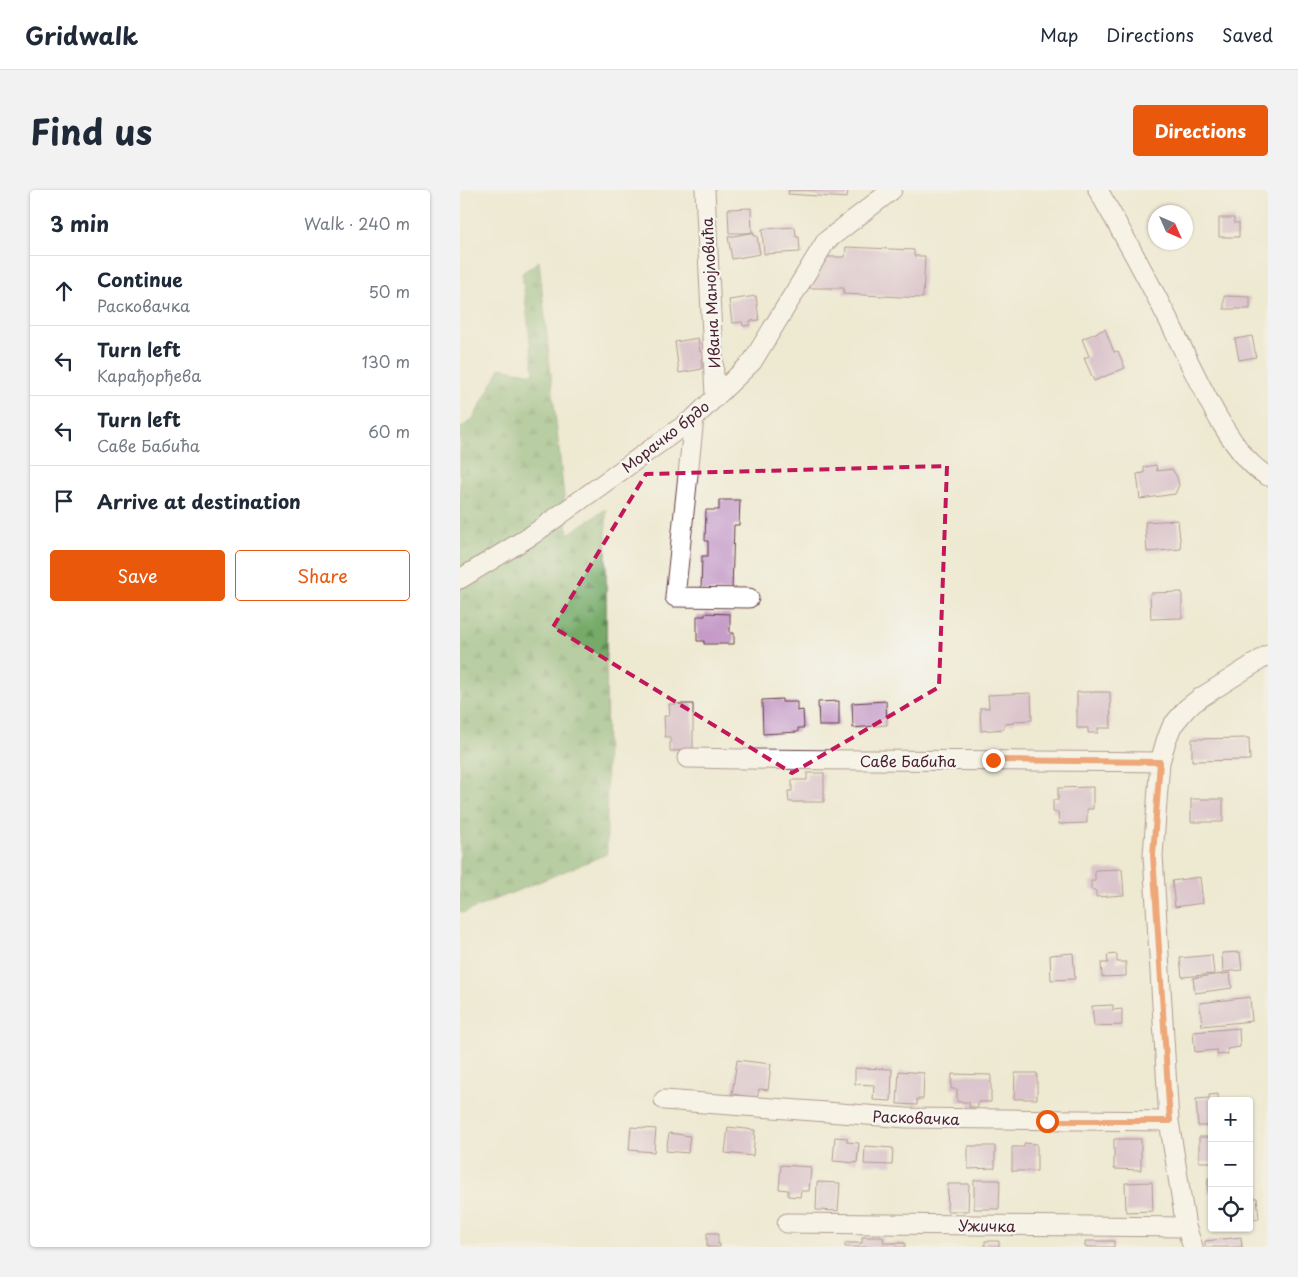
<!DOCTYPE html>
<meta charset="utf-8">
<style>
body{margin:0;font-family:"Playpen Sans",sans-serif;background:#f2f2f3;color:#1f2937}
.controls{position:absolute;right:15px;bottom:15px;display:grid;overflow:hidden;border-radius:5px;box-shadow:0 1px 4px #0004}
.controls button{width:45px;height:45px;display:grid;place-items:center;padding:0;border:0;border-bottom:1px solid #e0e1e3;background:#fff;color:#1f2937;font:25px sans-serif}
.compass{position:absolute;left:688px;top:15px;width:45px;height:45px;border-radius:50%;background:#fff;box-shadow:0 1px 4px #0004;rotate:135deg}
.stop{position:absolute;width:15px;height:15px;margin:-11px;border:4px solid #ea580c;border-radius:50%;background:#fff}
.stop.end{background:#ea580c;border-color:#fff;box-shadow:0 1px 5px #0008}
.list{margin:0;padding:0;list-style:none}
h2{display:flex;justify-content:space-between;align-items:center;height:65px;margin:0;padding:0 20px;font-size:21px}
h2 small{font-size:16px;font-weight:400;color:#747a83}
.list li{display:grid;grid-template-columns:32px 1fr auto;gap:15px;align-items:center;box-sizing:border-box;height:70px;padding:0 20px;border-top:1px solid #e0e1e3}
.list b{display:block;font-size:19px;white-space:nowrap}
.list p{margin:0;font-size:16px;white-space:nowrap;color:#747a83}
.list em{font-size:16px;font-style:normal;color:#747a83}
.actions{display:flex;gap:10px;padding:15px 20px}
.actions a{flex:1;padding:11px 0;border:1px solid #ea580c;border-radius:5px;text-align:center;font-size:18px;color:#ea580c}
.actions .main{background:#ea580c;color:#fff}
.icon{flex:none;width:28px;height:28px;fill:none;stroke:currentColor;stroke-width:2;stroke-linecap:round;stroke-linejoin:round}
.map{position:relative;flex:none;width:808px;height:1057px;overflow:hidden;border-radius:5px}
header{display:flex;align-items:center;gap:30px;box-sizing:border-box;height:70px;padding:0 25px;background:#fff;border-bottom:1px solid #e0e1e3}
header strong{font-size:24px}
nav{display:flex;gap:28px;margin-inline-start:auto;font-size:18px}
.intro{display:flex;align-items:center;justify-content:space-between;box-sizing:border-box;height:120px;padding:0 30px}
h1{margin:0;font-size:35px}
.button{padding:12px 22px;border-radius:5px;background:#ea580c;color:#fff;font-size:18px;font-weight:700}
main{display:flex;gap:30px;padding:0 30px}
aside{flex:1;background:#fff;border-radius:5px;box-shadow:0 1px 4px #0004}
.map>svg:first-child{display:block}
</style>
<header>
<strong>Gridwalk</strong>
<nav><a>Map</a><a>Directions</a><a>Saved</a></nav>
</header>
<div class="intro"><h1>Find us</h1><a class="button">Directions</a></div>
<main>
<aside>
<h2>3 min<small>Walk · 240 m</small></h2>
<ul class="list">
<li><svg class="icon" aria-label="ahead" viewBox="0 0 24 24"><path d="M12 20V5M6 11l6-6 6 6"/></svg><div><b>Continue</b><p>Расковачка</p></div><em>50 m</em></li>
<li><svg class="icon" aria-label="left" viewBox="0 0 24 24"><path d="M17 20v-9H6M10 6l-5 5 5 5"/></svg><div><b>Turn left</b><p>Карађорђева</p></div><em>130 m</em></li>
<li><svg class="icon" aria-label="left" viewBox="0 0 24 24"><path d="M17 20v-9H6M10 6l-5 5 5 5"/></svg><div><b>Turn left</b><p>Саве Бабића</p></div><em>60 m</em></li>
<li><svg class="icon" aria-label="arrive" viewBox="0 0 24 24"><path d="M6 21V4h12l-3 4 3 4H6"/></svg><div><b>Arrive at destination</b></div></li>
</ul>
<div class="actions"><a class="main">Save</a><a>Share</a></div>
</aside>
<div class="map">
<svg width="808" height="1057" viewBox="0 0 808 1057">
<defs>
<pattern id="forest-firs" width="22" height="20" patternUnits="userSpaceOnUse" patternTransform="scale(1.25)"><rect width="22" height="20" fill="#74aa68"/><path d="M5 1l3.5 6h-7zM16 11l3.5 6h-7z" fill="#618a56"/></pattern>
</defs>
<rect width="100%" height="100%" fill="#f6f6f2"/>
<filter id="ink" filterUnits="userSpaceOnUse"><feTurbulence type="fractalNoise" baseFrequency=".02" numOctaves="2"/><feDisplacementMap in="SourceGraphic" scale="10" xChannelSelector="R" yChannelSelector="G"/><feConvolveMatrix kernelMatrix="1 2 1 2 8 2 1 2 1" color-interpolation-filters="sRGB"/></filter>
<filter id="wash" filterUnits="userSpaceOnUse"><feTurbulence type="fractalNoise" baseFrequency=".0096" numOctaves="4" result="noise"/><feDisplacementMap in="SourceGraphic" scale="20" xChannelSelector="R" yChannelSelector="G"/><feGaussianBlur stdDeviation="1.12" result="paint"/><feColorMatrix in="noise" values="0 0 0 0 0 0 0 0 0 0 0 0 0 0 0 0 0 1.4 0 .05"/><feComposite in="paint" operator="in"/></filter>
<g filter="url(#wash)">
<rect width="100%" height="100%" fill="#eee9d1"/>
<path fill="url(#forest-firs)" stroke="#5f644a" d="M 79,71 L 108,344 L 146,319 L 147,664 L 3,723 L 0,721 L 0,239 L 14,227 L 40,178 L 74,184 L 62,83 Z"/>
<g id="blocks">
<path fill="#c59ac8" d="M 329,0 L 388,0 L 387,8 L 328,4 Z
M 291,18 L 292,43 L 269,43 L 268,19 Z
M 759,28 L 774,28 L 774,33 L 779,33 L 779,47 L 759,47 Z
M 335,37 L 336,47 L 339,47 L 340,62 L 304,64 L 302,39 Z
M 294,42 L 294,46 L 297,46 L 300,64 L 272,69 L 268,47 Z
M 386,57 L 454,60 L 454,66 L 465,66 L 463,108 L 383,104 L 384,98 L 343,98 L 368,67 L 385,67 Z
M 296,106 L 299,130 L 290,131 L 290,135 L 283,136 L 282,132 L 272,133 L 269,110 Z
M 764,106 L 790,107 L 790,119 L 764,119 Z
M 645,139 L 654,162 L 658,161 L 665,178 L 634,191 L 624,168 L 629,166 L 622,149 Z
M 792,146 L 796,167 L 779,170 L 775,149 Z
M 238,148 L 240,162 L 244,161 L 245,168 L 241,169 L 242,179 L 219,183 L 215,152 Z
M 696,275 L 697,281 L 712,279 L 717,287 L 719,295 L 715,304 L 680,309 L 677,284 L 684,283 L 684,277 Z
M 259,310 L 280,310 L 279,335 L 274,335 L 272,401 L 241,401 L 242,366 L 248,366 L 248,351 L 245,351 L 246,320 L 259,320 Z
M 718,330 L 721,359 L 687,362 L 685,332 Z
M 722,402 L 722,428 L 691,429 L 690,403 Z
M 245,423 L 270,424 L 270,443 L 274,443 L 274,454 L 244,454 L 244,451 L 237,451 L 237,426 L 245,426 Z
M 617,502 L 650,502 L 651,538 L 638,538 L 638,543 L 628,543 L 628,538 L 617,538 Z
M 571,503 L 572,530 L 554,531 L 554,533 L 544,534 L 544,539 L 521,541 L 520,518 L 529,518 L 528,505 Z
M 322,509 L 322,512 L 337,512 L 337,521 L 343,520 L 344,538 L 338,538 L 338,542 L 303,544 L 302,510 Z
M 379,511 L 379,536 L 359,536 L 358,512 Z
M 426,511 L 427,535 L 393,538 L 392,513 Z
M 209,514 L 233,514 L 233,560 L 210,561 L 210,547 L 205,547 L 204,526 L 210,526 Z
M 789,548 L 790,570 L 732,571 L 732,549 Z
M 347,583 L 364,583 L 364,612 L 329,612 L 328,601 L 332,601 L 332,590 L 347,590 Z
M 633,597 L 633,619 L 627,619 L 627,633 L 599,634 L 598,622 L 593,622 L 593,610 L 598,610 L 598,598 Z
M 731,609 L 763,609 L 763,632 L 731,632 Z
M 662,679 L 664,705 L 636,707 L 636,700 L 631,700 L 631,691 L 635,691 L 635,680 Z
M 740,687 L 743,713 L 715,717 L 712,691 Z
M 780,762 L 782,780 L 763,782 L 762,763 Z
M 613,763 L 615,789 L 591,790 L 590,765 Z
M 657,764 L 657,772 L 666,772 L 666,786 L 642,787 L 641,773 L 648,773 L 647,765 Z
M 752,765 L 754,784 L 722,787 L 720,768 Z
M 770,783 L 772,798 L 735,803 L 733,788 Z
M 790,807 L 792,831 L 742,836 L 740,813 Z
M 653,815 L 653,820 L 662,819 L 662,835 L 634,836 L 632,816 Z
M 779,838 L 780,857 L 767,859 L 768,864 L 757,865 L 757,860 L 735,862 L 733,842 Z
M 277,870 L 311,874 L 308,900 L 299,899 L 297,908 L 272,904 Z
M 395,878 L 432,879 L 431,911 L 413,910 L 414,895 L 395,894 Z
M 439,881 L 464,883 L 463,909 L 457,909 L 457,915 L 437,914 Z
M 555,883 L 577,883 L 577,909 L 554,909 Z
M 492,884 L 531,885 L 531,912 L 518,912 L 518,917 L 509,917 L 509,912 L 497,912 L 497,899 L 491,899 Z
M 758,904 L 758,911 L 752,911 L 752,936 L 738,936 L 736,909 L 749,908 L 749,905 Z
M 171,937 L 196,939 L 194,962 L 169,960 Z
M 268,937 L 295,940 L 293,966 L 265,963 Z
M 209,943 L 230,946 L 228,963 L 206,961 Z
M 375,947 L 387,948 L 387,952 L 399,953 L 397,973 L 373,971 Z
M 739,947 L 752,947 L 752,972 L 739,972 Z
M 654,949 L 681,949 L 681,980 L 654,979 Z
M 564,953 L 577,954 L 577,981 L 552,981 L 552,957 L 564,957 Z
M 405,956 L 433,958 L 432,975 L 404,974 Z
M 508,956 L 535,956 L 535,978 L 508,979 Z
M 321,975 L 351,977 L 349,1001 L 341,1001 L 340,1007 L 328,1006 L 328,1000 L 319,999 Z
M 748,988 L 752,988 L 752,1003 L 748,1003 Z
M 514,990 L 540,990 L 539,1019 L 514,1019 Z
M 357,992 L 380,993 L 378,1021 L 356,1020 Z
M 692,992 L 693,1021 L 666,1022 L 665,993 Z
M 488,994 L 509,994 L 508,1021 L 487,1021 Z
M 789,1008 L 797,1008 L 799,1029 L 789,1030 Z
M 247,1043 L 258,1043 L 258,1054 L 260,1054 L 260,1057 L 247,1057 Z
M 402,1047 L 423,1047 L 424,1053 L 445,1053 L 445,1057 L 385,1057 L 385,1053 L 402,1053 Z
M 781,1047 L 782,1057 L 745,1057 L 745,1051 Z
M 525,1051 L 539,1051 L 539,1057 L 525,1057 Z
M 625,1051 L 654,1051 L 654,1057 L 625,1057 Z"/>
</g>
</g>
<g filter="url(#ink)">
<use href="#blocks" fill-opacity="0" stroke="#633d44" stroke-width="1"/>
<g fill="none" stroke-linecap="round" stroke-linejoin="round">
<defs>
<path id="minor" d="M 245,0 L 255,206
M 638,0 C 662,42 685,84 707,127 C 728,167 769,268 808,286
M 234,228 L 215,407 L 289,408
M 0,389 L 72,345 L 234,228 L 292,172 L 366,51 L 432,0
M 227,568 C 385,571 542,570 700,572
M 204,910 L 447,928 L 709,931
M 327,1033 L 726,1037
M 733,1057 L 726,1037 L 709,931 L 693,665 L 700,572 L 706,551 L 712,536 L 727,518 L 740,508 L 808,465"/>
</defs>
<use href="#minor" stroke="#633d44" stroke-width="21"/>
<use href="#minor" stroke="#fff" stroke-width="19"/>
</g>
</g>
<g fill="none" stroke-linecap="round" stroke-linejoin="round" filter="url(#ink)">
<path stroke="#ea580c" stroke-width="6" d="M 533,570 L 700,572 L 693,665 L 710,931 L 587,931"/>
</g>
<path d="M0 0H808V1057H0ZM 487,276 L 479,497 L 332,583 L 93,437 L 186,284 Z" fill="#eee9d1" fill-opacity=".55" fill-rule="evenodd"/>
<path fill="none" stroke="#c2185b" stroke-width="4" stroke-dasharray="10 6" stroke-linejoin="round" d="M 487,276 L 479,497 L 332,583 L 93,437 L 186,284 Z"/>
<g text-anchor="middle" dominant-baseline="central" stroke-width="4.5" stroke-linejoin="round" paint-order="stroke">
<g font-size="15" fill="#4a1f2b" stroke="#f6f6f2">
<text transform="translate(250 103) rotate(-93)">Ивана Манојловића</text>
<text transform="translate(205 246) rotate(-38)">Морачко брдо</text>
<text x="448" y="570">Саве Бабића</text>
<text transform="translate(456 927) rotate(2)">Расковачка</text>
<text transform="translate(527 1035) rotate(1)">Ужичка</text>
</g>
</g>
</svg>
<div class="controls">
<button>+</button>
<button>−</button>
<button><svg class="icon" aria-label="locate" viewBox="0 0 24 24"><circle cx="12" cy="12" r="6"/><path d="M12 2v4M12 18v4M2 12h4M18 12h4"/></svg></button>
</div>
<svg class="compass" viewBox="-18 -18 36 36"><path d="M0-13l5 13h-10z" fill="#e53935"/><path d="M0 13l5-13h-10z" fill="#747a83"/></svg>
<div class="stop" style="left:587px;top:931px"></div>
<div class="stop end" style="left:533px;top:570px"></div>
</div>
</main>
